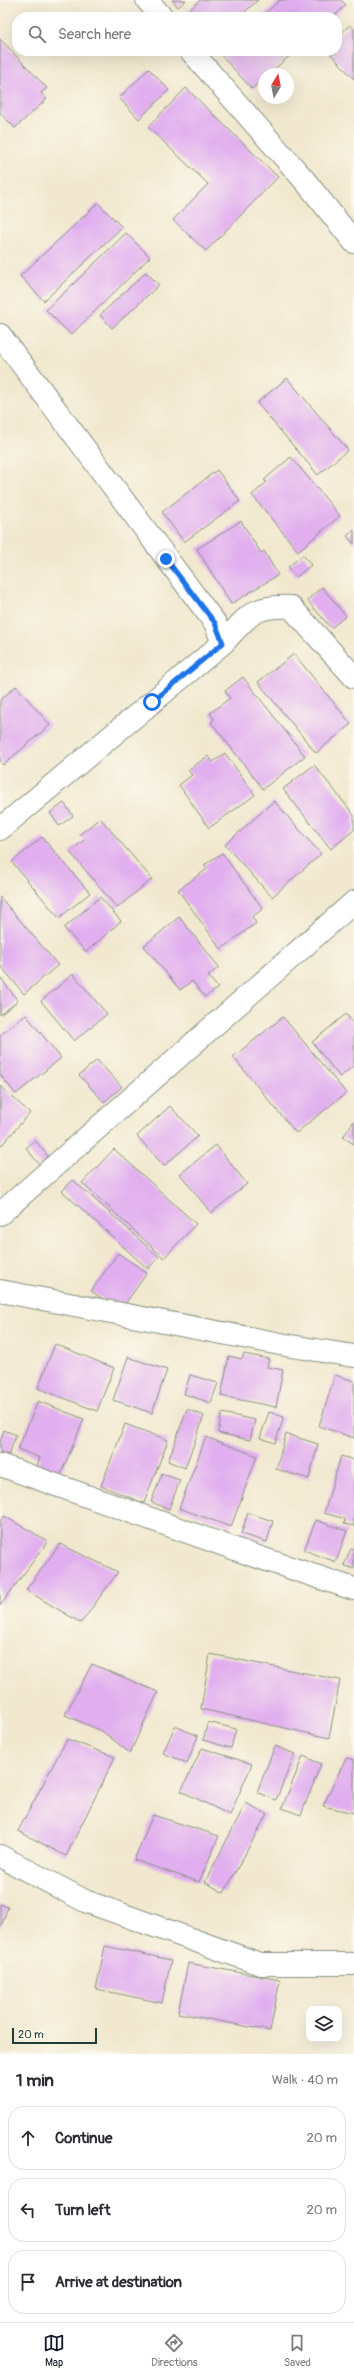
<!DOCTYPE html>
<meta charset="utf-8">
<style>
body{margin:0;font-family:Pangolin,sans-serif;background:#f7f7f7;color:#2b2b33}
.controls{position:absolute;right:12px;bottom:12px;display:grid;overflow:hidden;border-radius:8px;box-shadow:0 4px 16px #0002}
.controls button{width:36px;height:36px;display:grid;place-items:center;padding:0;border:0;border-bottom:1px solid #e1e1e2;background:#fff;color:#2b2b33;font:20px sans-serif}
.compass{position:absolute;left:258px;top:68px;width:36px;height:36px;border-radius:50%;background:#fff;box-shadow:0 4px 16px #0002;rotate:10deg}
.scale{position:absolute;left:12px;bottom:10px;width:85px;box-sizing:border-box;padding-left:4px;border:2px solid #1f3d34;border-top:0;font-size:11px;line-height:14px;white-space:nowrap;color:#1f3d34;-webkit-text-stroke:3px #fbf7ec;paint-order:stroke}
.stop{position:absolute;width:12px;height:12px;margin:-9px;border:3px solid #1a73e8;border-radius:50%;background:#fff}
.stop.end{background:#1a73e8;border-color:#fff;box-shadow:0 1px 4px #0008}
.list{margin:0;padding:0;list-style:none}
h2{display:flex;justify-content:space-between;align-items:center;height:52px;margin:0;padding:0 16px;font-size:17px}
h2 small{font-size:13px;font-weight:400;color:#7c7c81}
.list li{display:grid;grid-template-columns:26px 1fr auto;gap:12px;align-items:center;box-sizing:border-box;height:64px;margin:0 8px 8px;padding:0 8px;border:1px solid #e1e1e2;border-radius:16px}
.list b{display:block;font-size:15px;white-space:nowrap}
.list em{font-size:13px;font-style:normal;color:#7c7c81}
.icon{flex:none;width:22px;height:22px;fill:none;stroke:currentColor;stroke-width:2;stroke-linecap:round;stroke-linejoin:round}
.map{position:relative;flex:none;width:354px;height:2054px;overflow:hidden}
.search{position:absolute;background:#fff;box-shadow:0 4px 16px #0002;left:12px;right:12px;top:12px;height:44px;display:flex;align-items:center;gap:10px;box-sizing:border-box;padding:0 14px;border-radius:16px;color:#7c7c81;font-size:15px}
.sheet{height:268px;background:#fff}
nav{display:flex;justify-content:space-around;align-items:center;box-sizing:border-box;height:56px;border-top:1px solid #e1e1e2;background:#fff;font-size:11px;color:#7c7c81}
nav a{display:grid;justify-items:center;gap:2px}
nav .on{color:#111827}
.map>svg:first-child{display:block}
</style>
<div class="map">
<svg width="354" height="2054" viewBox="0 0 354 2054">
<rect width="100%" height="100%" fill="#fbf7ec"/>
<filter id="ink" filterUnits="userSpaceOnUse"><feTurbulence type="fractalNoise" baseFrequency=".025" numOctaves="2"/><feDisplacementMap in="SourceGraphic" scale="8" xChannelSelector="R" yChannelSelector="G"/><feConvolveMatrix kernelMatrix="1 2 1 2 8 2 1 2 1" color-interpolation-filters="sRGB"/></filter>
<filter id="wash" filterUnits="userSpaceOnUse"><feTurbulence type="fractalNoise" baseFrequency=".012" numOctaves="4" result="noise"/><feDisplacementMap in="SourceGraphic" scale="16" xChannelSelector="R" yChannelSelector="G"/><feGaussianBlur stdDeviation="0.9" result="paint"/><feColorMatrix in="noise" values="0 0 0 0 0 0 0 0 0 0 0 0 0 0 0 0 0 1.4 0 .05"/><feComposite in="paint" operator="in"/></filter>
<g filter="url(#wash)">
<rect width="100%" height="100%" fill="#f1e8cf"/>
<g id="blocks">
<path fill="#e1afef" d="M 172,0 L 186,0 L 178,7 Z
M 200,0 L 258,0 L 239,17 L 188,17 L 185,14 Z
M 280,0 L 341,0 L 346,5 L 333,17 L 261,17 Z
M 350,25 L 354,29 L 354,79 L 328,51 L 337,51 L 337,37 Z
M 0,39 L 47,88 L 41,93 L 47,99 L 15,128 L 0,113 Z
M 223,51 L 295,51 L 269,74 L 264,74 L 264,78 L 252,89 L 220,54 Z
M 149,69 L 169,90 L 139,119 L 119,98 Z
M 186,88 L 278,177 L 206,251 L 173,220 L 208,184 L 148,127 Z
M 98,203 L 122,227 L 44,301 L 20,276 Z
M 126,233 L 150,257 L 71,335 L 46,310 Z
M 146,272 L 159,285 L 112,328 L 100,315 Z
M 287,378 L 348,450 L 318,475 L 257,403 Z
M 291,457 L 340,516 L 298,551 L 252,495 L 267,482 L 264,480 Z
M 217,470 L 240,501 L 184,542 L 162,512 Z
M 241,521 L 261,553 L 264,551 L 278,575 L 231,604 L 197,549 Z
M 354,530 L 354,544 L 347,536 Z
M 303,555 L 311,565 L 296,577 L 288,567 Z
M 322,587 L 346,616 L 331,628 L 307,600 Z
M 294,654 L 351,724 L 316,753 L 258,682 Z
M 243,677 L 305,756 L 263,789 L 211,722 L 214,719 L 210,713 L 230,698 L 225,691 Z
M 16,686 L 50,725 L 3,765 L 0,761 L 0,700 Z
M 225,753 L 255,795 L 209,828 L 179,785 L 192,775 L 188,770 L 208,756 L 213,762 Z
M 314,765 L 354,815 L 354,830 L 331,849 L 283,789 Z
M 274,801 L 321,854 L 272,897 L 225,845 Z
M 64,803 L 73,816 L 59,826 L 50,813 Z
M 100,818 L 152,879 L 117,908 L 70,852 L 84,840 L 79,835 Z
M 42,837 L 90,893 L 59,918 L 12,862 Z
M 222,853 L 263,909 L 252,917 L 256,923 L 221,949 L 178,890 L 207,869 L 204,865 Z
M 0,897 L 58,965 L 24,994 L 0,965 Z
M 100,897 L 121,921 L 86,952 L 64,928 Z
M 179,917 L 219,967 L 208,976 L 218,988 L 205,997 L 192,981 L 180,990 L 144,946 Z
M 73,974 L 107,1014 L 74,1041 L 41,1001 Z
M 0,977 L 18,1001 L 0,1015 Z
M 346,1014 L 354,1024 L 354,1065 L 340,1077 L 312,1042 Z
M 26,1015 L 61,1058 L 16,1094 L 0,1075 L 0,1035 Z
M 283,1017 L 346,1093 L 296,1133 L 233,1057 Z
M 97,1060 L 122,1087 L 104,1102 L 79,1075 Z
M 0,1086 L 30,1113 L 0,1147 Z
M 170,1106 L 198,1136 L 164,1166 L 137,1136 Z
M 354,1121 L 354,1144 L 343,1137 Z
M 35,1140 L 49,1158 L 40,1165 L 26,1148 Z
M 216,1145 L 247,1184 L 211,1213 L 180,1174 Z
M 114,1149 L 196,1224 L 164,1258 L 82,1183 Z
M 73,1180 L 159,1257 L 148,1269 L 62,1191 Z
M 118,1253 L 147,1273 L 120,1311 L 91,1291 Z
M 55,1344 L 114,1368 L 97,1411 L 38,1388 Z
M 244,1354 L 269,1359 L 267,1367 L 283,1370 L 276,1407 L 221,1396 L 229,1356 L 242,1359 Z
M 128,1357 L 167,1370 L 152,1413 L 113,1400 Z
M 190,1375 L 218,1383 L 211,1403 L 184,1394 Z
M 335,1375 L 354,1381 L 354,1438 L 319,1426 Z
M 38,1401 L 84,1419 L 60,1476 L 37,1466 L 40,1458 L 18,1449 Z
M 187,1409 L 204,1416 L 185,1468 L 168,1461 Z
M 269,1412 L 284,1417 L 275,1443 L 260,1438 Z
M 222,1413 L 255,1420 L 250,1440 L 218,1433 Z
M 125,1424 L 168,1440 L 144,1503 L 101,1486 Z
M 4,1430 L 16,1435 L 9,1455 L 0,1452 L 0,1442 Z
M 286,1434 L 318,1444 L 309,1479 L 276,1469 Z
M 206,1437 L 257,1456 L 231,1527 L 179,1508 Z
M 341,1456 L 354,1460 L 354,1526 L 344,1524 L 345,1519 L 324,1513 Z
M 162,1474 L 180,1480 L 169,1509 L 151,1502 Z
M 248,1513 L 273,1521 L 267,1542 L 241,1534 Z
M 4,1516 L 48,1541 L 0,1606 L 0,1521 Z
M 316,1520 L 347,1531 L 336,1562 L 304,1550 Z
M 60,1544 L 118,1572 L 81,1623 L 26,1590 Z
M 351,1549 L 354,1550 L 354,1569 L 344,1565 Z
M 210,1654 L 340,1680 L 329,1738 L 201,1709 Z
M 92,1664 L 158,1692 L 130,1753 L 102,1731 L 65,1715 Z
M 208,1722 L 236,1729 L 231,1748 L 203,1740 Z
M 175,1726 L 198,1736 L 187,1763 L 163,1753 Z
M 67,1739 L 115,1757 L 66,1856 L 18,1831 Z
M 275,1746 L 295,1754 L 276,1800 L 257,1792 Z
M 202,1748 L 252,1764 L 230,1815 L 181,1791 Z
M 303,1756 L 321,1764 L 301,1815 L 282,1808 Z
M 346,1758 L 354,1760 L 354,1813 L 323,1806 Z
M 246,1803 L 267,1814 L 224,1893 L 205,1882 Z
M 153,1815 L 219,1836 L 199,1882 L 134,1860 Z
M 0,1904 L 8,1907 L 0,1929 Z
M 105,1946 L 171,1960 L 162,2003 L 96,1989 Z
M 188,1963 L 280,1980 L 270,2031 L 178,2013 Z"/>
</g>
</g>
<g filter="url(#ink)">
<use href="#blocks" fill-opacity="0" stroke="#889282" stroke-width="1"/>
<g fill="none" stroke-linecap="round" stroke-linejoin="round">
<defs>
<path id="street" d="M 147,0 L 162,17
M 191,51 L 306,182 L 354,242
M 0,335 L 215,623 L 223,643 C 248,617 251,605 291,607 L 354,677
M 0,829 L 223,643
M 0,1214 L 354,902
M 0,1291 L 291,1346 L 354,1356
M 0,1465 L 249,1554 L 354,1589
M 0,1856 L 85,1901 L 260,1964 L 354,1964"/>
</defs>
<use href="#street" stroke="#889282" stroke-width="24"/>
<use href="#street" stroke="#fff" stroke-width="22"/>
</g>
</g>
<g fill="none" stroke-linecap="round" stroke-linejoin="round" filter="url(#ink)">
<path stroke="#1a73e8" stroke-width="5" d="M 152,702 L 223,643 L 215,623 L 166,559"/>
</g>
</svg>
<div class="controls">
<button><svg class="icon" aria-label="layers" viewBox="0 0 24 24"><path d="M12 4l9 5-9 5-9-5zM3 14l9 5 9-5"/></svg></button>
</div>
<svg class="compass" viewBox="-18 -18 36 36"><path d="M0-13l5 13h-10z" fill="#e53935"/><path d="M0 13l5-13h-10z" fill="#7c7c81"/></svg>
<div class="scale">20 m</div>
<div class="stop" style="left:152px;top:702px"></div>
<div class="stop end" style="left:166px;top:559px"></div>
<div class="search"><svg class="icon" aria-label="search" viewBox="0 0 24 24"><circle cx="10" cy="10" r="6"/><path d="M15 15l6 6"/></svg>Search here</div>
</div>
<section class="sheet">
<h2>1 min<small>Walk · 40 m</small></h2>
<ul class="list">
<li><svg class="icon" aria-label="ahead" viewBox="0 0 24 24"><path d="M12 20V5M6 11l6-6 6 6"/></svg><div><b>Continue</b></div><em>20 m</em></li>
<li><svg class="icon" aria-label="left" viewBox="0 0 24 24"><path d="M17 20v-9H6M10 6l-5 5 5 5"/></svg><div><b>Turn left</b></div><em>20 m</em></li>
<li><svg class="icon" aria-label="arrive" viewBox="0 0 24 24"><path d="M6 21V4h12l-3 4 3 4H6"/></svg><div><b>Arrive at destination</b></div></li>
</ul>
</section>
<nav>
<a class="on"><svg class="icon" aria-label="map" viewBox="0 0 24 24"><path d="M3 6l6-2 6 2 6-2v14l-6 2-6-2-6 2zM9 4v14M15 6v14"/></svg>Map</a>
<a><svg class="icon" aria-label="directions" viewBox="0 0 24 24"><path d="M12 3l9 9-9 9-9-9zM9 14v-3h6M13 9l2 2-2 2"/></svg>Directions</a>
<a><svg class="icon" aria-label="saved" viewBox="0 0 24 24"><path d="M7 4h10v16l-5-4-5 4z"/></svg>Saved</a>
</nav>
